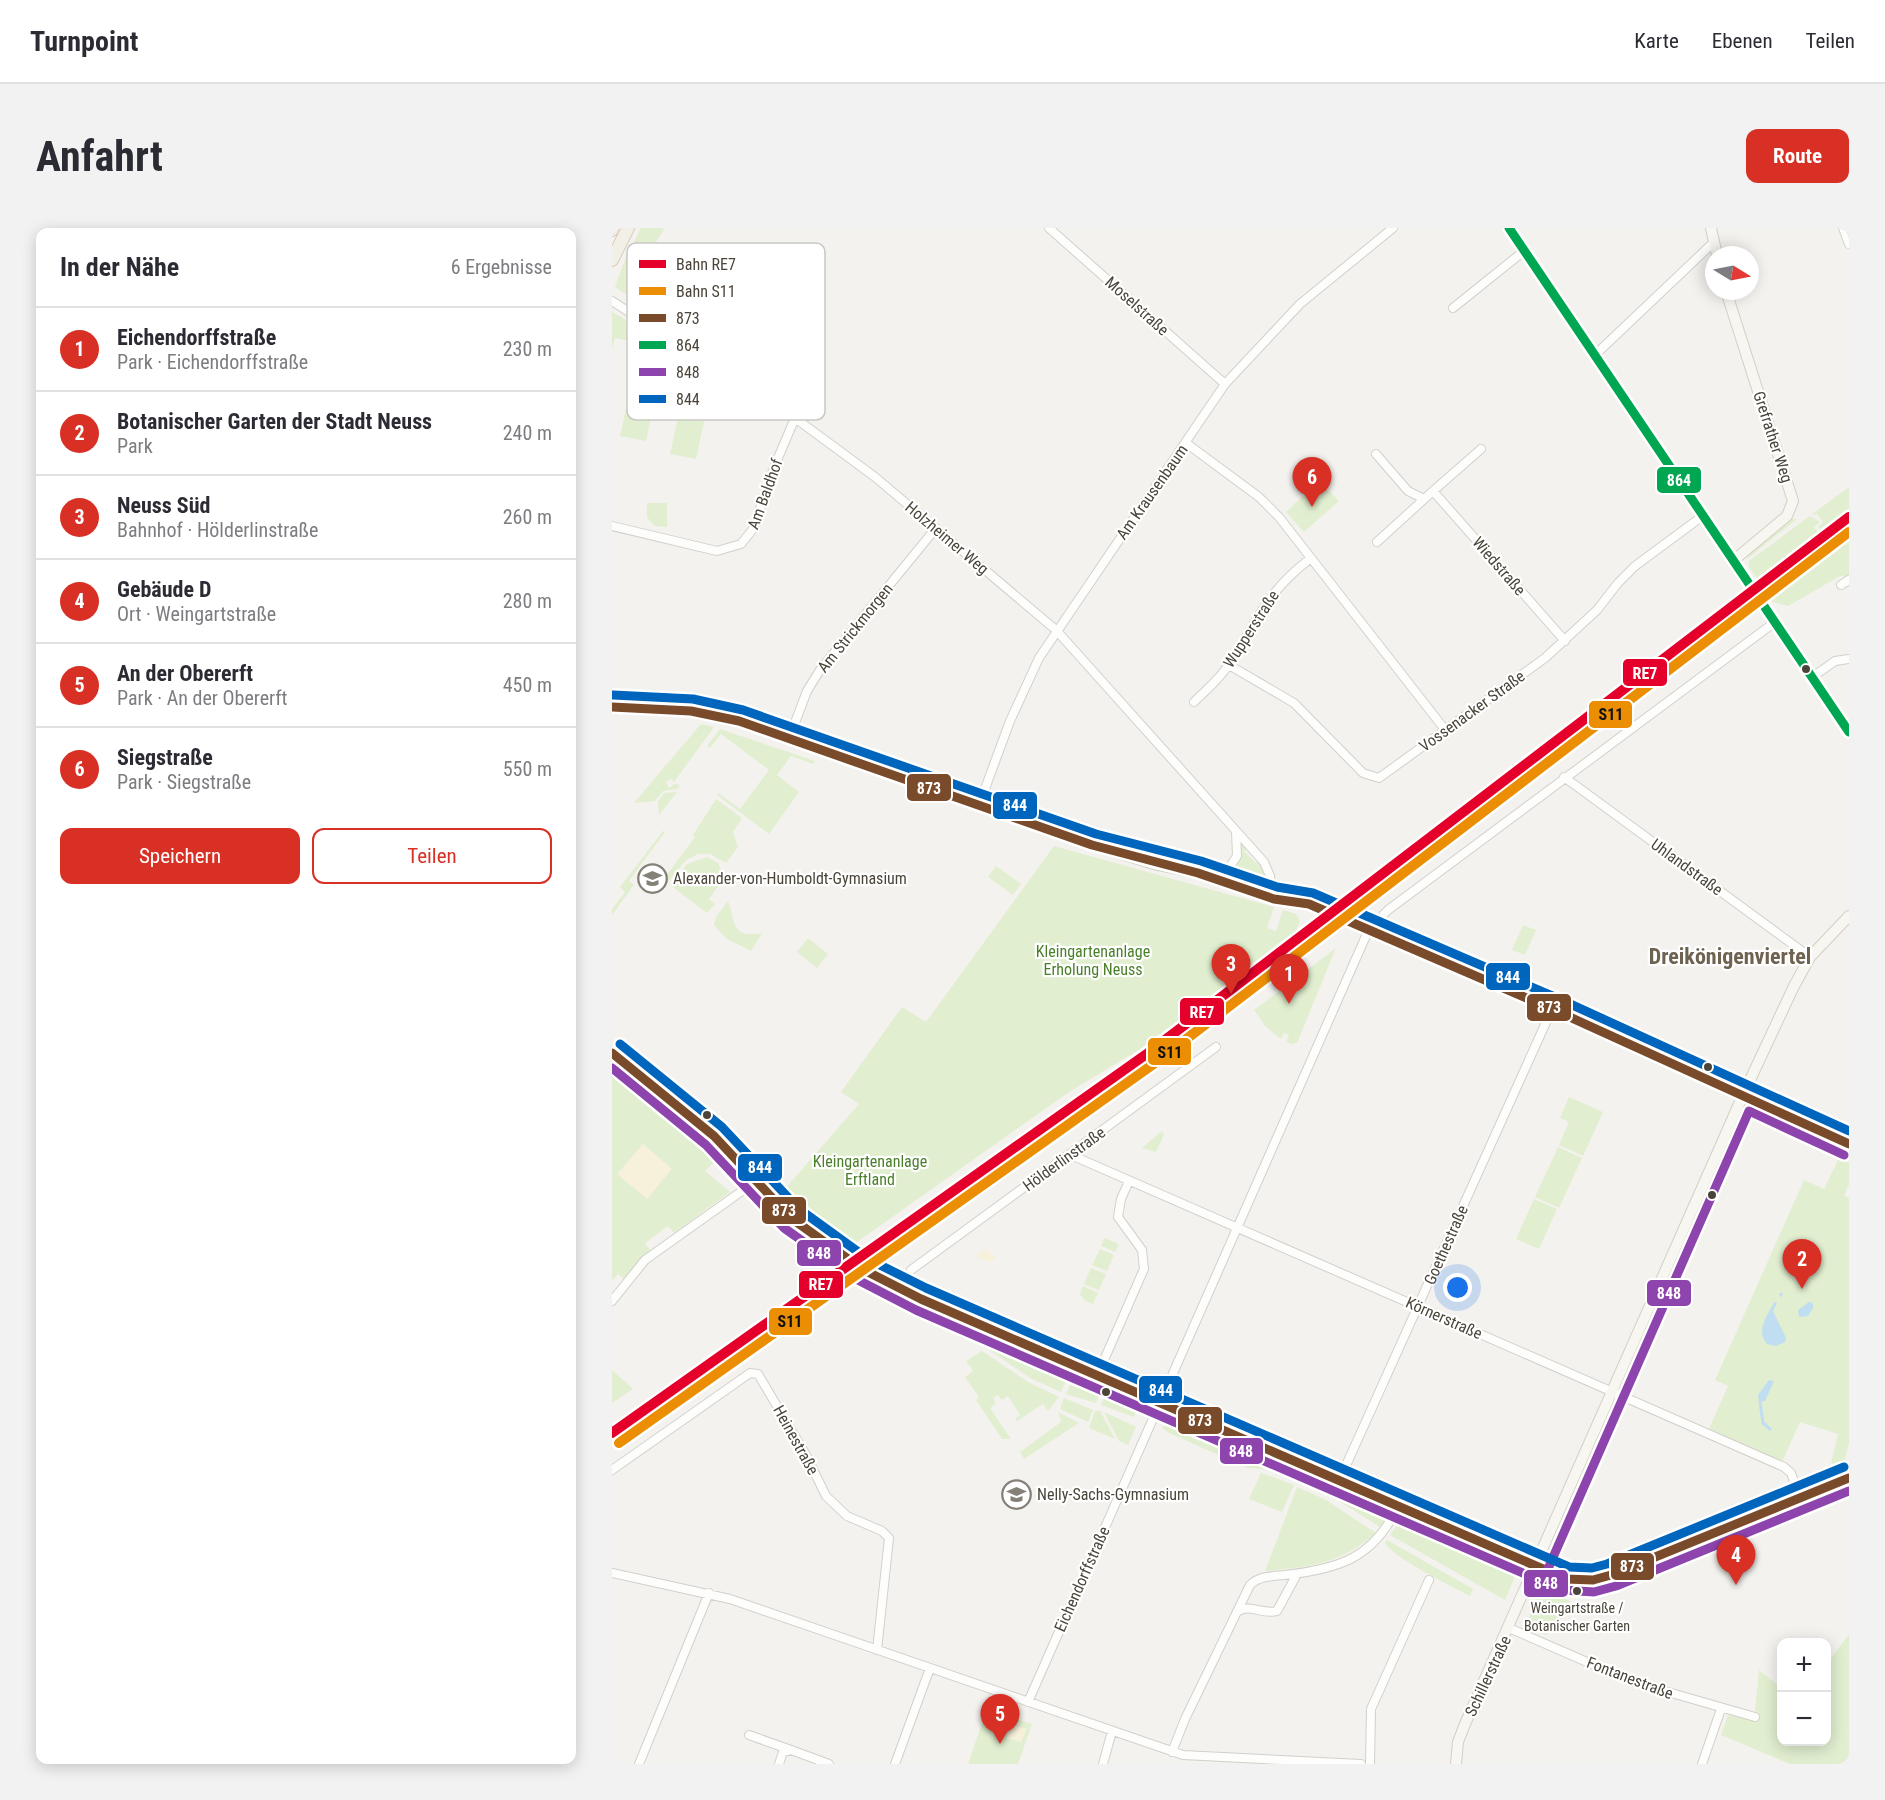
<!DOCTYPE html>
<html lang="de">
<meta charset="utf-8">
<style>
body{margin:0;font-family:"Roboto Condensed",sans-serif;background:#f2f2f3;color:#2b2b33}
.controls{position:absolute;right:18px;bottom:18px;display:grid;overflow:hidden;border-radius:12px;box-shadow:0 3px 15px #0003}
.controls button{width:54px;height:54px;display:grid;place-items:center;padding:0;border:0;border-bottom:2px solid #e1e1e2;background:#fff;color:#2b2b33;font:30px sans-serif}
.compass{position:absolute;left:1093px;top:18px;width:54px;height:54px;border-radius:50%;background:#fff;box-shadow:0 3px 15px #0003;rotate:100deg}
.you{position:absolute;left:846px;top:1060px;width:21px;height:21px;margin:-15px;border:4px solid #fff;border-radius:50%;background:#1a73e8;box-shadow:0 0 0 9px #1a73e833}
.badge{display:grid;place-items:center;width:39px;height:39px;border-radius:50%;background:#d93025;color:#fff;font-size:20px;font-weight:700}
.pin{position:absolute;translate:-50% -50px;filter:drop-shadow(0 2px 3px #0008)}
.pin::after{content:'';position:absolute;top:32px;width:21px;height:18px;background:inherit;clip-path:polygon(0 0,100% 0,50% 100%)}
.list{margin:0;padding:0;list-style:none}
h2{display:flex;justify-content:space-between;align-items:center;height:78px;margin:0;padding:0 24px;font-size:26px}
h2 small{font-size:20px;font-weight:400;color:#7c7c81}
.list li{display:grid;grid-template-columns:39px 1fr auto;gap:18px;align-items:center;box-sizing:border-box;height:84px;padding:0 24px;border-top:2px solid #e1e1e2}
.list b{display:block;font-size:22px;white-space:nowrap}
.list p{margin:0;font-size:20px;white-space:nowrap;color:#7c7c81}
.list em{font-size:20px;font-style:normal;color:#7c7c81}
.actions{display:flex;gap:12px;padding:18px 24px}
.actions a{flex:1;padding:14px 0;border:2px solid #d93025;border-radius:12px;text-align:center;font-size:21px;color:#d93025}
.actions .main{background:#d93025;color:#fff}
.map{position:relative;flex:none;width:1237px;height:1536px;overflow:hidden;border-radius:12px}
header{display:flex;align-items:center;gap:36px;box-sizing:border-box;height:84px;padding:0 30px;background:#fff;border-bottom:2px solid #e1e1e2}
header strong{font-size:28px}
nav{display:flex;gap:33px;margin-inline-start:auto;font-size:21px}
.intro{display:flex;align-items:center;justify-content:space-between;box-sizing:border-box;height:144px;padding:0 36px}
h1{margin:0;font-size:42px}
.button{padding:15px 27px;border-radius:12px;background:#d93025;color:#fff;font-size:21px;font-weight:700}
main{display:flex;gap:36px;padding:0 36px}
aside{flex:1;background:#fff;border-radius:12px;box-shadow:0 3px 15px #0003}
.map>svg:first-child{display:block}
</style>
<header>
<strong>Turnpoint</strong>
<nav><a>Karte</a><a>Ebenen</a><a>Teilen</a></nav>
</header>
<div class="intro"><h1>Anfahrt</h1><a class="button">Route</a></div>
<main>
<aside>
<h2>In der Nähe<small>6 Ergebnisse</small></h2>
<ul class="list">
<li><span class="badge">1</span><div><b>Eichendorffstraße</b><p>Park · Eichendorffstraße</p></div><em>230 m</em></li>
<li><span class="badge">2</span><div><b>Botanischer Garten der Stadt Neuss</b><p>Park</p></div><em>240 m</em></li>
<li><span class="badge">3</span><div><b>Neuss Süd</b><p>Bahnhof · Hölderlinstraße</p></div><em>260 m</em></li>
<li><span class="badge">4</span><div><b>Gebäude D</b><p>Ort · Weingartstraße</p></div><em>280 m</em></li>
<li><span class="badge">5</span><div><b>An der Obererft</b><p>Park · An der Obererft</p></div><em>450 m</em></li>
<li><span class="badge">6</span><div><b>Siegstraße</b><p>Park · Siegstraße</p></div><em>550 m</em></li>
</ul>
<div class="actions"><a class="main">Speichern</a><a>Teilen</a></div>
</aside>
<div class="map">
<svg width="1237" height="1536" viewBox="0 0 1237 1536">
<rect width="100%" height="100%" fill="#f4f2ee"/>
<path fill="#e1eecf" d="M 29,0 L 53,0 L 32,33 L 37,37 L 20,66 L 111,124 L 108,128 L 3,59 L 14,29 Z
M 0,84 L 26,99 L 23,118 L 17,117 L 18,113 L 3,110 L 0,121 Z
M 43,114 L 74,131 L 70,150 L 64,149 L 67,134 L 51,131 L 34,213 L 8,208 L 26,126 L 41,128 Z
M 91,143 L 121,160 L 119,171 L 113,170 L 114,164 L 99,161 L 84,231 L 58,226 L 74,153 L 85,155 Z
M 707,253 L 727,273 L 692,304 L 674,284 Z
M 1237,259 L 1237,280 L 1209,302 L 1206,299 L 1211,294 L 1205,286 L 1199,287 Z
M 35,275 L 55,275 L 55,299 L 42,298 L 35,289 Z
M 1198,288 L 1208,294 L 1202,299 L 1206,304 L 1146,352 L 1137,339 L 1137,333 Z
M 1180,291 L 1185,291 L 1135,331 L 1137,325 Z
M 1237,306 L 1237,349 L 1228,348 L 1176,378 L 1161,374 L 1157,367 Z
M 89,496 L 102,499 L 62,554 L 59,551 L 54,554 L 57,560 L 64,555 L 68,558 L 65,561 L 51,563 L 43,573 L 22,575 Z
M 108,501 L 203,533 L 201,536 L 179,528 L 165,547 L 187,564 L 157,606 L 105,567 L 106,565 L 128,581 L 157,542 L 109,506 L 98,520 L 95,518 Z
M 65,564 L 47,587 L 46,574 L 52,565 Z
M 104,571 L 130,590 L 121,604 L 126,619 L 114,635 L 98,626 L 86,626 L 74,632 L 55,655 L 51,652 L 83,609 L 81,607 Z
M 51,603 L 53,604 L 17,653 L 22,657 L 0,687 L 0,681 L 13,664 L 8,659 Z
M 630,615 L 635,621 L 632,623 L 644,635 L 646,633 L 654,648 L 625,638 L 629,629 Z
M 442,618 L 662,679 L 655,700 L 664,703 L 671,682 L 684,686 L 688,693 L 683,705 L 528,821 L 457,864 L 238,1019 L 172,962 L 247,876 L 229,864 L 290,779 L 314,794 Z
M 95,629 L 106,635 C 115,649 105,659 97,671 L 103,676 L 95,685 L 58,657 L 75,636 Z
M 384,638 L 409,656 L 401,667 L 376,649 Z
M 116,673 C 124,692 117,711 150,705 L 139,723 L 115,711 L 102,697 L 104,689 Z
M 911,697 L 924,702 L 913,727 L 900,722 Z
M 196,710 L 216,726 L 205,740 L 185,724 Z
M 724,720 L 685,815 L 679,816 L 674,814 L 677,807 L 672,805 L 669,811 L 654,799 L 642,782 Z
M 0,843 L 104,932 L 93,943 L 118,964 L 62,1005 L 56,998 L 33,1015 L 38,1022 L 12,1051 L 6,1046 L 0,1053 Z
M 957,869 L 991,884 L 971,928 L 947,917 L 957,894 L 948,890 Z
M 550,903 L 552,907 L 544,924 L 530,920 Z
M 946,919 L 970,930 L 947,980 L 923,969 Z
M 1227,930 L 1237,935 L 1237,957 L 1232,967 L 1237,970 L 1237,1215 L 1231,1238 L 1219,1235 L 1226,1206 L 1188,1194 L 1170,1234 L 1096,1203 L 1116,1158 L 1103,1152 L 1192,952 L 1212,961 Z
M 922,971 L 945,981 L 927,1021 L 904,1011 Z
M 492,1010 L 507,1016 L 503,1024 L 489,1018 Z
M 488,1021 L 502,1027 L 495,1043 L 480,1037 Z
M 479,1040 L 494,1046 L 487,1062 L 472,1056 Z
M 471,1058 L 486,1065 L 481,1076 L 472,1072 L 468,1066 Z
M 288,1071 L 323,1086 L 318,1092 L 286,1076 Z
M 332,1090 L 374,1108 L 369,1117 L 327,1097 Z
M 379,1111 L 442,1144 L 440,1147 L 454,1153 L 449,1164 L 418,1150 L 373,1119 Z
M 370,1123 L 416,1154 L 447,1169 L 436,1183 L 431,1176 L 405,1193 L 403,1191 L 408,1187 L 396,1168 L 390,1172 L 386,1167 L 381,1170 L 384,1176 L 378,1180 L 399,1211 L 390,1211 L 364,1172 L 367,1169 L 353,1149 L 361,1143 L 354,1133 Z
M 0,1142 L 21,1161 L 0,1175 Z
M 459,1155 L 487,1168 L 484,1175 L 454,1166 Z
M 452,1170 L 481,1182 L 476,1194 L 448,1181 Z
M 492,1170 L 523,1179 L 525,1180 L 522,1189 L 489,1177 Z
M 483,1183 L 488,1183 L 503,1211 L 477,1200 Z
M 446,1184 L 467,1195 L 412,1231 L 408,1224 L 449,1194 Z
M 492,1184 L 524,1199 L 516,1217 L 507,1213 Z
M 561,1191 L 663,1236 L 660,1242 L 636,1240 L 557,1205 L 550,1200 Z
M 674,1240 L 778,1284 L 768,1299 L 719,1268 L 672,1246 Z
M 649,1245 L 682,1257 L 670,1284 L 637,1271 Z
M 685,1259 L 714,1272 L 764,1305 C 728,1336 699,1339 653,1343 Z
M 789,1291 L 907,1339 L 893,1372 L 778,1307 Z
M 775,1312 L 861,1361 L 858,1368 C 838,1357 784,1332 773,1315 Z
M 930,1360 L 958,1373 L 945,1401 L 933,1396 L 931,1400 L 936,1403 L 934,1407 L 913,1398 Z
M 1237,1406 L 1237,1536 L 1178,1536 L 1109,1507 L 1116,1487 L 1142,1493 L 1147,1442 L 1169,1460 L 1170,1514 L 1214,1514 L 1215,1436 Z
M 375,1481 L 420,1496 L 406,1536 L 356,1536 Z"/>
<path fill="#f7f0da" d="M 31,916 L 60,941 L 35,971 L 5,946 Z
M 374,1021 L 385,1031 L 376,1034 L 367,1030 L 365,1027 Z
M 400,1497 L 415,1501 L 409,1514 L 395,1510 Z"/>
<path fill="#c0ddf1" d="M 1162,1074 L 1165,1075 L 1161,1083 L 1174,1110 L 1173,1114 L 1164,1118 L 1155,1116 C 1143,1102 1156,1087 1162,1074 Z
M 1197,1074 L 1201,1075 L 1201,1080 L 1196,1088 L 1187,1089 L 1186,1082 Z
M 1157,1152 L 1162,1153 L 1153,1173 L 1147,1174 L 1146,1167 Z"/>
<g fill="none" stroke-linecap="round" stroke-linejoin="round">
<path stroke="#c0ddf1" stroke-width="3" d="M 1169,1067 L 1169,1066
M 1148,1174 L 1151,1195 L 1158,1201"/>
<defs>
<path id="street" d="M 437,0 L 613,156
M 1231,0 L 1237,16
M 0,73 L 183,190 L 263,249 L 444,402 L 652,634 L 658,648 L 659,658
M 841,80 L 912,23
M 984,126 L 1102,14
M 574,215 L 647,269 L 667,289 L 834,503
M 869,221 L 821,263 L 953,413
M 764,226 L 796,263 L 812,271
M 0,298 L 105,323 L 129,316 L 141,301 L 163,237 L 183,190
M 765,314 L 821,263
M 1229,357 L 1237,352
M 617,437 L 682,475 L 751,545 L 767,550 L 933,430 L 985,382 L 1006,355 L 1023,338 L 1092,287
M 1199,450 L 1223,433 L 1237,431
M 582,474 C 594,462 608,451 617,436 C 647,391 653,365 699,330
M 178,508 L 195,463 L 208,442 L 324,300
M 952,549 L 1198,729
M 367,577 L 398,493 L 427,430 L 613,156 L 688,76 L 781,0
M 614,644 L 625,628 L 624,603
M 459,927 L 1172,1239 L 1179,1245 L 1188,1270
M 299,1042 L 604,819
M 0,1073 L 33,1032 L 144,953
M 485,1148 L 532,1041 L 530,1022 L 506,989 L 509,971 L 517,953
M 0,1242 L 131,1150 L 138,1145 L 146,1146 L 194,1227 L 214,1268 L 235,1288 L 270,1303 L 277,1310 L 265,1422
M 727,1253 L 940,781
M 0,1345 L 118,1371 L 571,1527 L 749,1536
M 626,1383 C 639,1376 651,1387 665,1383 L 685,1346
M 897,1400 L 1021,1454 L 1143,1489
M 416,1474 L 757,701 L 776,682 L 1163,394
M 137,1507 L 179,1522
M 560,1524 L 573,1491 L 638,1357 C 647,1348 661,1348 673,1347 C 727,1341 762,1330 786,1278
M 27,1536 L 97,1365
M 167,1536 L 171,1524 L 179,1522 L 217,1536
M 283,1536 L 318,1440
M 491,1536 L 500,1503
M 758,1536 L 759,1481 L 817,1352
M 1090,1536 L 1109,1481"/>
<path id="secondary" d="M 897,0 L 1237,504
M 1099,0 L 1105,27
M 1114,63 L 1181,273 L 1175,288 L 1122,332
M 0,479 L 79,483 L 127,493 L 480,617 L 542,636 L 586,645 L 614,644 L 659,658 L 940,781 L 1237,916
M 0,825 L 102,908 L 179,990 L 250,1041 L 309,1071 L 954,1351 L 981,1352 L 999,1347 L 1237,1250
M 844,1536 L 846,1514 L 853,1496 L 1131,867 L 1182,758 L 1198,729 L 1237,688"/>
<path id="primary" d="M 0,2 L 1,0
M 0,32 L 16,0"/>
</defs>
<use href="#street" stroke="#d2d0cb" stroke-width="10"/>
<use href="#secondary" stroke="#d3cfc5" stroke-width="12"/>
<use href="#primary" stroke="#d6cebb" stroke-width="14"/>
<use href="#street" stroke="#fdfdfc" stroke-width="8"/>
<use href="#secondary" stroke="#f7f6f1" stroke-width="10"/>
<use href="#primary" stroke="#f2efe6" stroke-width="12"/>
<defs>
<path id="bus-1" d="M 0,479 L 79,483 L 127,493 L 480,617 L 586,645 L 662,671 L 697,676 L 940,781 L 1237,916
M 0,825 L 102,908 L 179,990 L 250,1041 L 309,1071 L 954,1351 L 981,1352 L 999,1347 L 1237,1250"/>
<path id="bus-2" d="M 897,0 L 1237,504"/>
<path id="bus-3" d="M 0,840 L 94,917 L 172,1000 L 244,1051 L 304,1082 L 950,1362 L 982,1364 L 1004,1358 L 1237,1263
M 935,1343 L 1137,883 L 1232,927"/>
<path id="bus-4" d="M 1,467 L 81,471 L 131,482 L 484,606 L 589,633 L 665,659 L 701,665 L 945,770 L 1237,903
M 8,816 L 110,899 L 187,981 L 256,1031 L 314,1060 L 957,1339 L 980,1340 L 995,1336 L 1232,1239"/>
</defs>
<use href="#bus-1" stroke="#fff" stroke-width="14"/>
<use href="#bus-2" stroke="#fff" stroke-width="14"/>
<use href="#bus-3" stroke="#fff" stroke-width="14"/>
<use href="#bus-4" stroke="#fff" stroke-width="14"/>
<use href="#bus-1" stroke="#7a4b2a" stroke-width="9"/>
<use href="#bus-2" stroke="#00a651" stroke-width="9"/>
<use href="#bus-3" stroke="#8e44ad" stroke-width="9"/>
<use href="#bus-4" stroke="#0065bd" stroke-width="9"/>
<defs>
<path id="rail-1" d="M 0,1205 L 536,825 L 1237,289"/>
<path id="rail-2" d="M 7,1215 L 543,835 L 1237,304"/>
</defs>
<use href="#rail-1" stroke="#fff" stroke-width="15"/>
<use href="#rail-2" stroke="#fff" stroke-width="15"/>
<use href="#rail-1" stroke="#e4002b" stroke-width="10"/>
<use href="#rail-2" stroke="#eb8e03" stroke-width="10"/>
</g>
<defs>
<symbol id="school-ring" viewBox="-11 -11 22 22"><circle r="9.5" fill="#fff" stroke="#868178" stroke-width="1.5"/><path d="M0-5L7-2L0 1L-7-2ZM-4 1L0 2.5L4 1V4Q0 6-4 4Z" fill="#868178"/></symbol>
</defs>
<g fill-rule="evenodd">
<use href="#school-ring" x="24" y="634" width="33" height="33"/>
<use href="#school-ring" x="388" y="1250" width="33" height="33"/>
</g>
<g fill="#4b4439" stroke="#fff" stroke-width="2">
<circle cx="1194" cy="441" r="5"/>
<circle cx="1096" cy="839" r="5"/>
<circle cx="95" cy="887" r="5"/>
<circle cx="1100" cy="967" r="5"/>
<circle cx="494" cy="1164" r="5"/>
<circle cx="965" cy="1363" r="5"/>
</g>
<g text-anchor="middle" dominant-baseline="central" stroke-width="4.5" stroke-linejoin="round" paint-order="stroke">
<g font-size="14" fill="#4b4439" stroke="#fff">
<text x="965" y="1380">Weingartstraße /<tspan x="965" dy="18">Botanischer Garten</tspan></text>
</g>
<g font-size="16" fill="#4b4439" stroke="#fff">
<text transform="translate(525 78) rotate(42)">Moselstraße</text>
<text transform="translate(1161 209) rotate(72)">Grefrather Weg</text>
<text transform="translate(540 264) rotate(-55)">Am Krausenbaum</text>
<text transform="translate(153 266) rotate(-70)">Am Baldhof</text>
<text transform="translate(335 310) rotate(40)">Holzheimer Weg</text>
<text transform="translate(887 338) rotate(49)">Wiedstraße</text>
<text transform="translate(243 400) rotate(-51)">Am Strickmorgen</text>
<text transform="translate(639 401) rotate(-57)">Wupperstraße</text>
<text transform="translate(860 483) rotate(-36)">Vossenacker Straße</text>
<text transform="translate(1075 639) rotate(36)">Uhlandstraße</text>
<text transform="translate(452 931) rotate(-36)">Hölderlinstraße</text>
<text transform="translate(834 1017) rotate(-66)">Goethestraße</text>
<text transform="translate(832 1090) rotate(24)">Körnerstraße</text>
<text transform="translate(184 1212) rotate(61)">Heinestraße</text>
<text transform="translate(470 1351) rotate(-66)">Eichendorffstraße</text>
<text transform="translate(876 1448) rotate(-65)">Schillerstraße</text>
<text transform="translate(1018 1450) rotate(21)">Fontanestraße</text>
</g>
<g font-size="16" fill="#4b4439" stroke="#fff" text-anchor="start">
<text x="61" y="650">Alexander-von-Humboldt-Gymnasium</text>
<text x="425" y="1266">Nelly-Sachs-Gymnasium</text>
</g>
<g font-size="16" fill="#4a7f2a" stroke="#fff">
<text x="481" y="723">Kleingartenanlage<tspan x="481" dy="18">Erholung Neuss</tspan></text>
<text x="258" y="933">Kleingartenanlage<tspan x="258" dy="18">Erftland</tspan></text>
</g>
<g font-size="22" font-weight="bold" fill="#6e6250" stroke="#fff">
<text x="1118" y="728">Dreikönigenviertel</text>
</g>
</g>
<rect x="15" y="15" width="198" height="177" rx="9" fill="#fff" stroke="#c9c7c4" stroke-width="1.5"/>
<rect x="27" y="32" width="27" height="8" fill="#e4002b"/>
<rect x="27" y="59" width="27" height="8" fill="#eb8e03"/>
<rect x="27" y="86" width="27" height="8" fill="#7a4b2a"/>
<rect x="27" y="113" width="27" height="8" fill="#00a651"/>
<rect x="27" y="140" width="27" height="8" fill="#8e44ad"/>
<rect x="27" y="167" width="27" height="8" fill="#0065bd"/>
<g font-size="16" fill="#4b4439">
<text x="64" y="42">Bahn RE7</text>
<text x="64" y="69">Bahn S11</text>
<text x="64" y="96">873</text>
<text x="64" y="123">864</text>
<text x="64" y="150">848</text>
<text x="64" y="177">844</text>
</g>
<g stroke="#fff" stroke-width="2">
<rect x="1044" y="238" width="46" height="28" rx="6" fill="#00a651"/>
<rect x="1010" y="430" width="46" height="29" rx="6" fill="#e4002b"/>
<rect x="976" y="472" width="45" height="29" rx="6" fill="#eb8e03"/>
<rect x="294" y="545" width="46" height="29" rx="6" fill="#7a4b2a"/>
<rect x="380" y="563" width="46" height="29" rx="6" fill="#0065bd"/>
<rect x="873" y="734" width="46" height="29" rx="6" fill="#0065bd"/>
<rect x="914" y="765" width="46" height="29" rx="6" fill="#7a4b2a"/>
<rect x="567" y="769" width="46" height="29" rx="6" fill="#e4002b"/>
<rect x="535" y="809" width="45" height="29" rx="6" fill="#eb8e03"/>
<rect x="125" y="925" width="46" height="29" rx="6" fill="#0065bd"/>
<rect x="149" y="968" width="46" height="29" rx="6" fill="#7a4b2a"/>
<rect x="184" y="1011" width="46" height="28" rx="6" fill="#8e44ad"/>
<rect x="186" y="1042" width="46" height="29" rx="6" fill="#e4002b"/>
<rect x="1034" y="1051" width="46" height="28" rx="6" fill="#8e44ad"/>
<rect x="156" y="1079" width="45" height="29" rx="6" fill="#eb8e03"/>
<rect x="526" y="1147" width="45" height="29" rx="6" fill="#0065bd"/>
<rect x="565" y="1178" width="46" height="29" rx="6" fill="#7a4b2a"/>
<rect x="607" y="1209" width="45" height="28" rx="6" fill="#8e44ad"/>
<rect x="998" y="1324" width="45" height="29" rx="6" fill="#7a4b2a"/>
<rect x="911" y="1341" width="46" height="29" rx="6" fill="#8e44ad"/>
</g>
<g font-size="16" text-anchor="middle" font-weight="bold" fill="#fff">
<text x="1067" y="258">864</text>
<text x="1033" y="451">RE7</text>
<text x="317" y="566">873</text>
<text x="403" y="583">844</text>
<text x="896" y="755">844</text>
<text x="937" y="785">873</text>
<text x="590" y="790">RE7</text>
<text x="148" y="945">844</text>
<text x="172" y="988">873</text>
<text x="207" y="1031">848</text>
<text x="209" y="1062">RE7</text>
<text x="1057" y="1071">848</text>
<text x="549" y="1168">844</text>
<text x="588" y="1198">873</text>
<text x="629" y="1229">848</text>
<text x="1020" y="1344">873</text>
<text x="934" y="1361">848</text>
</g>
<g font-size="16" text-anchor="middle" font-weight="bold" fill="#111">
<text x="999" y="492">S11</text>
<text x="558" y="830">S11</text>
<text x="178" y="1099">S11</text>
</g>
</svg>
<div class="controls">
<button>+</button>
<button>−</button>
</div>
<svg class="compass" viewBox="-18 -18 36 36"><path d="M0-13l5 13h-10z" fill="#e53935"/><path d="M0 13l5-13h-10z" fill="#7c7c81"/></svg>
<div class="you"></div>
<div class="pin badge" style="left:677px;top:776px">1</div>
<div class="pin badge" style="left:1190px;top:1061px">2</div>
<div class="pin badge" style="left:619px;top:766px">3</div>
<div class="pin badge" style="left:1124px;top:1357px">4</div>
<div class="pin badge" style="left:388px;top:1516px">5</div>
<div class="pin badge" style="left:700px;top:279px">6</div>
</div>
</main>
